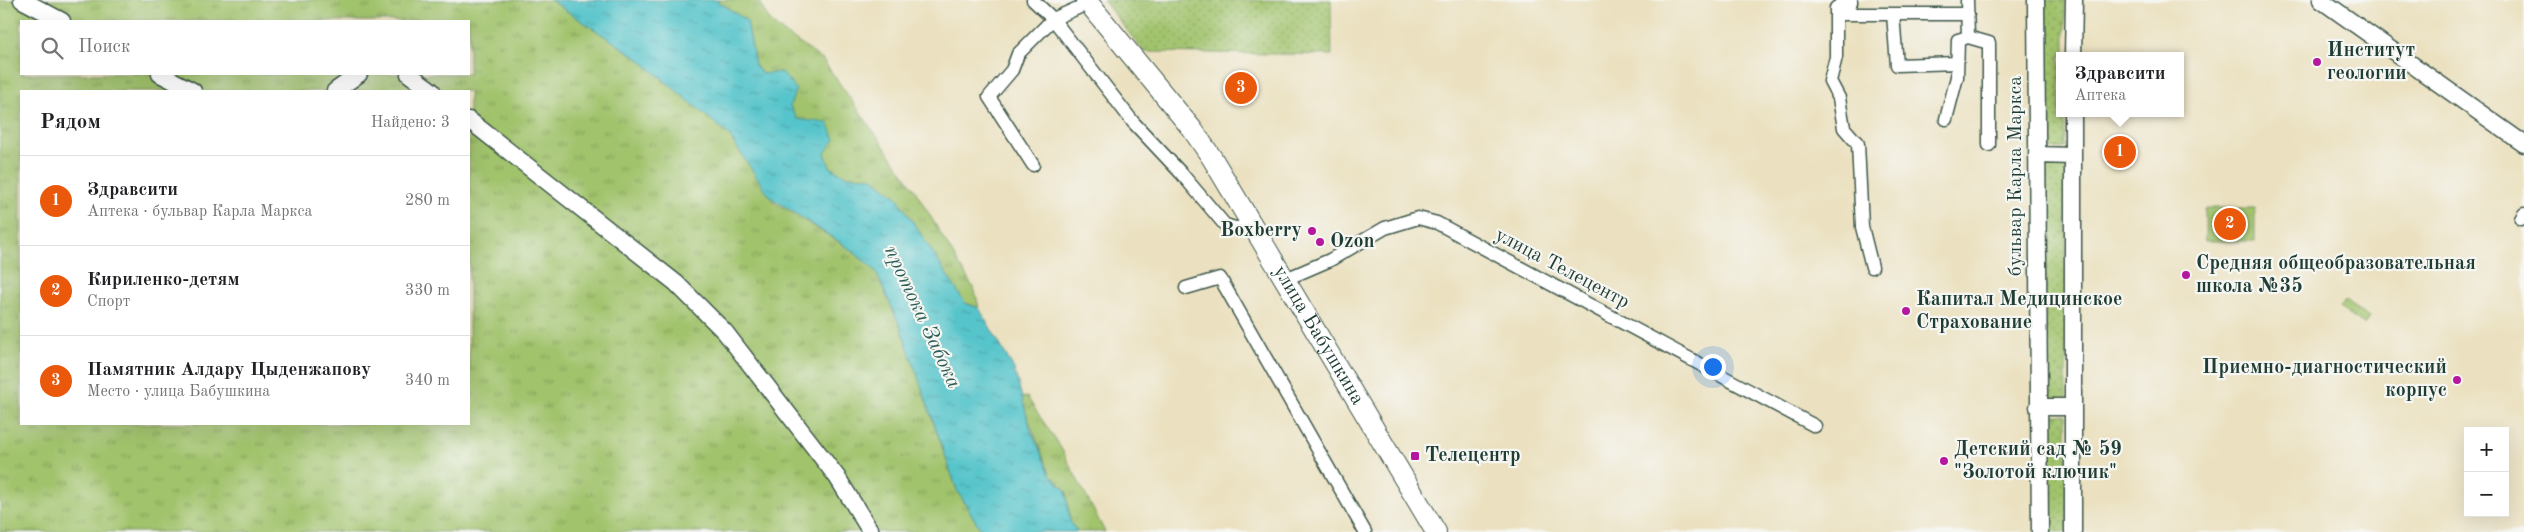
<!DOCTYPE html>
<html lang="ru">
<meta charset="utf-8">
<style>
body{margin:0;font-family:"Old Standard TT",serif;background:#f6f6f6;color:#202124}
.controls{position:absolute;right:15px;bottom:15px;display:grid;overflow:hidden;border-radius:0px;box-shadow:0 5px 20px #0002}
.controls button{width:45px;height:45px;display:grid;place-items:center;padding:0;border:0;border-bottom:1px solid #e0e0e0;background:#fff;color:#202124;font:25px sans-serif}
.you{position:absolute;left:1712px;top:366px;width:18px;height:18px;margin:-12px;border:4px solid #fff;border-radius:50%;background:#1a73e8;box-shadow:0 0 0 8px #1a73e833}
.badge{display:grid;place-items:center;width:32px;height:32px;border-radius:50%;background:#ea580c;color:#fff;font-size:16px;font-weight:700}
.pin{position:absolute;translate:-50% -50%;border:2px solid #fff;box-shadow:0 1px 5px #0006}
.popup{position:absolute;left:2056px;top:52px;width:128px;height:65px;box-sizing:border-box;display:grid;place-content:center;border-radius:0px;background:#fff;filter:drop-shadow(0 1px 4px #0005);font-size:16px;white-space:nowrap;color:#757577}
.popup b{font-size:19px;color:#202124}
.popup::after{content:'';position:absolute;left:50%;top:100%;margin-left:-10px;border:10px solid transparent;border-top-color:#fff}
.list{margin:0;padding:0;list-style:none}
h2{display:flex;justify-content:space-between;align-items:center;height:65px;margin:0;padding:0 20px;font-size:21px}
h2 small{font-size:16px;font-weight:400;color:#757577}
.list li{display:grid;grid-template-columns:32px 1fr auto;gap:15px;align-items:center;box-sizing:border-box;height:90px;padding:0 20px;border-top:1px solid #e0e0e0}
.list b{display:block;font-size:19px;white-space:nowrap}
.list p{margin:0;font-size:16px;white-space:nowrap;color:#757577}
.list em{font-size:16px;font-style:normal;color:#757577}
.icon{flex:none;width:28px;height:28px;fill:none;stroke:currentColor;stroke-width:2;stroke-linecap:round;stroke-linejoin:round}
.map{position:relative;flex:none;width:2524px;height:532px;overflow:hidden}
.search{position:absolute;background:#fff;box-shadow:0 5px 20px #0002;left:20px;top:20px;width:450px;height:55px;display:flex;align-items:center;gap:12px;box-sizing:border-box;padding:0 18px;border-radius:0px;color:#757577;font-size:19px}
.panel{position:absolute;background:#fff;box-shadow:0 5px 20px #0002;left:20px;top:90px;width:450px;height:335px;border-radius:0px}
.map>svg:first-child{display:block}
</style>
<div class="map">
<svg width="2524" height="532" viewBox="0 0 2524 532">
<defs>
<pattern id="grass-tufts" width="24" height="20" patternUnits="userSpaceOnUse" patternTransform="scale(1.25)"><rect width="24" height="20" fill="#a1c36c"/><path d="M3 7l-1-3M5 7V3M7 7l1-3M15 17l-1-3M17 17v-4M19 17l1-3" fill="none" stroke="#83a05a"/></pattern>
<pattern id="park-dots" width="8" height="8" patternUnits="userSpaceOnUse" patternTransform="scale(1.25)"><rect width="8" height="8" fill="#a1c36c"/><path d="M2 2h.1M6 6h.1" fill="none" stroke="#83a05a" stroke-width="1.8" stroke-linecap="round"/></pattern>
<pattern id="water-ripples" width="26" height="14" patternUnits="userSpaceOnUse" patternTransform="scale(1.25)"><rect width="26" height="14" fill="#57c5cb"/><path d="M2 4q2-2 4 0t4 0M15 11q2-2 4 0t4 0" fill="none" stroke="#47a1a6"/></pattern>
</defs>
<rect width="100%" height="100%" fill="#f6f6f2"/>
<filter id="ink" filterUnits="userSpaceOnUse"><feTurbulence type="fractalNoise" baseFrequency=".02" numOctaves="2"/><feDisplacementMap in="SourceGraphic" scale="10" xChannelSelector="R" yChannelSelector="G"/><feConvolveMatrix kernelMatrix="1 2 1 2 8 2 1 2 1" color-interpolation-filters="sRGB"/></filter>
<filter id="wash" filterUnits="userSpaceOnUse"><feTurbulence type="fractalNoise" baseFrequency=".0096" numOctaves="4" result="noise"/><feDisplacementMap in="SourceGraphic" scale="20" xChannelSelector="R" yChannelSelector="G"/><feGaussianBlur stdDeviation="1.12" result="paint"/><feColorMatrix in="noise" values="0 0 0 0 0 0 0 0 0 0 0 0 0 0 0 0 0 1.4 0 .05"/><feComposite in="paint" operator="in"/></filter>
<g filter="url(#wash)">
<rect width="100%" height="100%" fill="#ebe1c0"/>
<path fill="url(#grass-tufts)" stroke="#608050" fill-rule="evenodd" d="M 0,0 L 550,0 L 635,56 L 728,134 L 773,201 L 850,249 L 875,270 L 901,328 L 957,490 L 982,532 L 0,532 ZM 21,21 L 469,21 L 469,74 L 21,74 ZM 21,91 L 469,91 L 469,424 L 21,424 Z
M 716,0 L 758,0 L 771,23 L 823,60 L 913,187 L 975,291 L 979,308 L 965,303 L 897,197 L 871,177 L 847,176 L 830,167 L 825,153 L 797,120 L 790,106 L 781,72 L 762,74 L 755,65 L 747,21 Z
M 1027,397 L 1061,448 L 1105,532 L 1077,532 L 1070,521 L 1066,491 L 1050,474 L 1020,398 Z"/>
<path fill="url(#park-dots)" stroke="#608050" d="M 1103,0 L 1331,0 L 1332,55 L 1144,52 Z
M 2043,0 L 2065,0 L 2065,56 L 2060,56 L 2060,113 L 2065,113 L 2065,148 L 2045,149 Z
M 2044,161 L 2066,164 L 2066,400 L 2046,402 Z
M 2046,415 L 2066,415 L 2068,532 L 2046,532 Z"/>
<path fill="#a1c36c" stroke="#608050" d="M 2205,208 L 2255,208 L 2255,241 L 2205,241 Z
M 2344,301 L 2369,317 L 2364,325 L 2339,308 Z"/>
<path fill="url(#water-ripples)" stroke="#3b8180" d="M 550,0 L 716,0 L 747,21 L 755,65 L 762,74 L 781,72 L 796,89 L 790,106 L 797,119 L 828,123 L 835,139 L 825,153 L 830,167 L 847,176 L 871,177 L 897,197 L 965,303 L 979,308 L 1014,369 L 1031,430 L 1050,474 L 1066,491 L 1070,521 L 1077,532 L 982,532 L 957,490 L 901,328 L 875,270 L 850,249 L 770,197 L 728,134 L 635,56 Z"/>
</g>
<g filter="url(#ink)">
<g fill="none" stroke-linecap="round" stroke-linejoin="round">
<defs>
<path id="minor" d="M 1033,0 L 1053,19 L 1133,122 L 1181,173 L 1225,225 L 1235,228 L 1253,227
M 1851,0 L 1851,3 L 1845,2 L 1836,8 L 1836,57 L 1830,81 L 1839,98 L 1844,128 L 1858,144 L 1862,227 L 1872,267
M 1967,0 L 1968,37
M 1836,14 L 1968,14
M 1893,14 L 1897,65 L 1957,63
M 1946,119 L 1957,77 L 1958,40 L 1968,37 L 1989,43 L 1989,145
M 1033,165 L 989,97 L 1012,70 L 1018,54 L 1053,19 L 1089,3
M 2521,219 L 2524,214
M 1286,279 L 1330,260 L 1385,228 L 1418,218 L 1437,223 L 1815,426
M 1186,288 L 1220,278 L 1365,532"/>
<path id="tertiary" d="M 22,0 L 62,21
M 2036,0 L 2040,532
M 2321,0 L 2524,144
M 2073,56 L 2074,0
M 160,74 L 193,91
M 409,74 L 432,91
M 335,91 L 359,74
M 469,120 L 676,283 L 725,332 L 837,477 L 871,532
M 2037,155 L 2073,156
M 2038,407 L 2073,407
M 2073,532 L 2073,113"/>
<g id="primary">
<path id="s1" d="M 1086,0 L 1192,129 L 1212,158 L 1436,532"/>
</g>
</defs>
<use href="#minor" stroke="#3e5649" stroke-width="15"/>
<use href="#tertiary" stroke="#3e5649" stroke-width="19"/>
<use href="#primary" stroke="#3e5649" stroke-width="22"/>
<use href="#minor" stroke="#fff" stroke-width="12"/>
<use href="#tertiary" stroke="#fff" stroke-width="16"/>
<use href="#primary" stroke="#fff" stroke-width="20"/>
</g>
</g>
<g fill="#b5179e" stroke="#f6f6f2" stroke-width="2">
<circle cx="2317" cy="62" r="5"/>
<circle cx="1312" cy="231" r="5"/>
<circle cx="1320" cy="242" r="5"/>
<circle cx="2186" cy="275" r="5"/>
<circle cx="1906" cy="311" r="5"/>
<circle cx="2457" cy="380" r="5"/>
<rect x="1410" y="451" width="10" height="10" rx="2.5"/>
<circle cx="1944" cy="461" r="5"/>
</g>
<g text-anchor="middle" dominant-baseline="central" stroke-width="4.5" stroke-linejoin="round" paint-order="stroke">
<g font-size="20" font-weight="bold" fill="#1f3d34" stroke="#f6f6f2" text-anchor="start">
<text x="2327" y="51">Институт<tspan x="2327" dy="23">геологии</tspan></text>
<text x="1302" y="231" text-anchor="end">Boxberry</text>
<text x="1330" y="242">Ozon</text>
<text x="2196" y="264">Средняя общеобразовательная<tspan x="2196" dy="23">школа №35</tspan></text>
<text x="1916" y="300">Капитал Медицинское<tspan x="1916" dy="23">Страхование</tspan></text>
<text x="2447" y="368" text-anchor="end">Приемно-диагностический<tspan x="2447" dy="23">корпус</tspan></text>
<text x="1954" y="450">Детский сад № 59<tspan x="1954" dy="23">"Золотой ключик"</tspan></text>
<text x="1425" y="456">Телецентр</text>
</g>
<g font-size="20" fill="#1f3d34" stroke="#f6f6f2">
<text transform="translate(2016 176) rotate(-90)">бульвар Карла Маркса</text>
<text transform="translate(1562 269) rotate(28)">улица Телецентр</text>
<text stroke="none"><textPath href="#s1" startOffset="409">улица Бабушкина</textPath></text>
</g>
<g font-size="21" font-style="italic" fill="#2d5f5a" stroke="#f6f6f2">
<text transform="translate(922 317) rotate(65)">протока Забока</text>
</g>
</g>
</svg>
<div class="controls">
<button>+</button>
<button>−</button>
</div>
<div class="you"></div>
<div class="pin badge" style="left:2120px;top:152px">1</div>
<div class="popup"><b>Здравсити</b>Аптека</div>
<div class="pin badge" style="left:2230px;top:224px">2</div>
<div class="pin badge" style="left:1241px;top:88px">3</div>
<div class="search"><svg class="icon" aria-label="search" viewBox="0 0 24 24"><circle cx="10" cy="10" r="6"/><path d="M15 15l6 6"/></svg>Поиск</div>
<section class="panel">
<h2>Рядом<small>Найдено: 3</small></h2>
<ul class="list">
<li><span class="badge">1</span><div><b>Здравсити</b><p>Аптека · бульвар Карла Маркса</p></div><em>280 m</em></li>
<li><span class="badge">2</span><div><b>Кириленко-детям</b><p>Спорт</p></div><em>330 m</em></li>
<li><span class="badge">3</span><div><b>Памятник Алдару Цыденжапову</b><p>Место · улица Бабушкина</p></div><em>340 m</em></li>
</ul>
</section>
</div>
